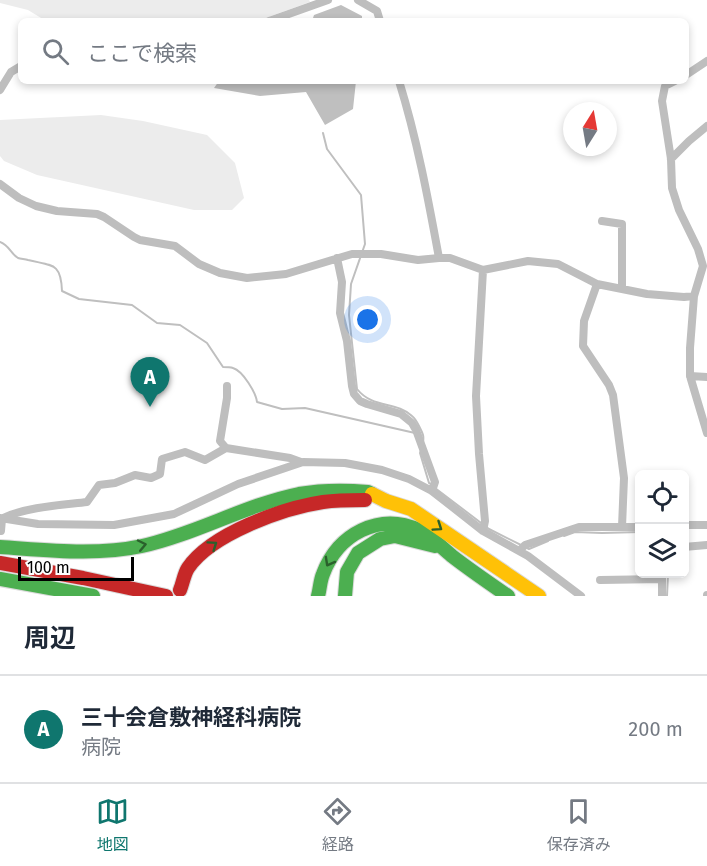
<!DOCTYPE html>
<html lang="ja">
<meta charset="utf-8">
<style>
body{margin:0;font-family:"Fira Sans","Noto Sans JP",sans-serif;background:#f2f2f3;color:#1f2937}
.controls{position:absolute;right:18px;bottom:18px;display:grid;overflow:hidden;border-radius:9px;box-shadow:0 3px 9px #0003}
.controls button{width:54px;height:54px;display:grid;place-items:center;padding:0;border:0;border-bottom:2px solid #e0e1e3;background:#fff;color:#1f2937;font:30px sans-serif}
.compass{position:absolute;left:563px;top:102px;width:54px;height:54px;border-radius:50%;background:#fff;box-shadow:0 3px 9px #0003;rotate:11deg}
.scale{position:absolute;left:18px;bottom:15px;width:116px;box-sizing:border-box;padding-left:6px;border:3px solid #000;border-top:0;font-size:16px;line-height:21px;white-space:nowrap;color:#000;-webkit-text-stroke:4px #fff;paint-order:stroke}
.you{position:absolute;left:368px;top:320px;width:21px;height:21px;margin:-15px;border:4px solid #fff;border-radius:50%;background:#1a73e8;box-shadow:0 0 0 9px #1a73e833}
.badge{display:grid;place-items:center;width:39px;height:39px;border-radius:50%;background:#0f766e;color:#fff;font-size:20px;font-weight:700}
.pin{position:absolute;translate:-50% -50px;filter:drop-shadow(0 2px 3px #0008)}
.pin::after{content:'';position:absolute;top:32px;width:21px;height:18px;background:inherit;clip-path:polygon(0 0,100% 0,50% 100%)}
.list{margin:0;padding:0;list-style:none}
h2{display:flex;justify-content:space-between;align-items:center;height:78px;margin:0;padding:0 24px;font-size:26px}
h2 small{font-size:20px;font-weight:400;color:#747a83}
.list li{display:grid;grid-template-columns:39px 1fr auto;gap:18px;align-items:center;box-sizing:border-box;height:108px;padding:0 24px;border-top:2px solid #e0e1e3}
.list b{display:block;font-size:22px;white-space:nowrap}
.list p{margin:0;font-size:20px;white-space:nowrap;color:#747a83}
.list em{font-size:20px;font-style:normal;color:#747a83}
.icon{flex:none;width:33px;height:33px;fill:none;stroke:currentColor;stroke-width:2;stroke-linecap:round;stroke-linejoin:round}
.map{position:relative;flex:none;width:707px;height:596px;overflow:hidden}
.search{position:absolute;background:#fff;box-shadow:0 3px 9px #0003;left:18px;right:18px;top:18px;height:66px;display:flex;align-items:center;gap:15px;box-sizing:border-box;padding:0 21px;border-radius:9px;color:#747a83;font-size:22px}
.sheet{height:186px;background:#fff}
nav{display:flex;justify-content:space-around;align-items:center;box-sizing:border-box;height:84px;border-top:2px solid #e0e1e3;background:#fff;font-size:16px;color:#747a83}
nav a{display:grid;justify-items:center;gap:3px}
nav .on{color:#0f766e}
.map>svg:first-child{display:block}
</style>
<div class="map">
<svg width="707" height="596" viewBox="0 0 707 596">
<rect width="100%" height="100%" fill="#fff"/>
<path fill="#ececec" d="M 0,0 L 309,0 L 310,2 L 271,16 L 261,21 L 46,21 L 28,10 L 0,3 Z
M 101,115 L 143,121 L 207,135 L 235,163 L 244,198 L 232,210 L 194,210 L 37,175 L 4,161 L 0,156 L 0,120 Z"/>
<path fill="#bfbfbf" d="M 341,5 L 362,16 L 362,21 L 312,21 L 314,15 Z
M 219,81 L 356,81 L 353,109 L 325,125 L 306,92 L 260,96 L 214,88 Z"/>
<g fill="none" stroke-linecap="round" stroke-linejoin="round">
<path stroke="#bfbfbf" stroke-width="2" d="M 323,133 L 327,149 L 361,195 L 365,244 L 351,284 L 349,315 L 357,389 C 373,409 396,401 412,416 C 416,419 418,424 420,428 C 423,434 424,436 423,442
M 0,242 C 9,245 11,254 18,258 C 21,259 25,259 28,260 C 52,266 61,262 62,291 L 79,299 L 132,305 L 157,323 L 180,325 L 207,343 L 223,367 C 226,367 230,367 233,368 C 243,371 256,393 257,402 L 282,409 L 305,408 L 415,433
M 421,450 L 420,453 L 429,483 L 431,484
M 435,488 L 489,529 L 529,549 L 548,541
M 564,536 L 575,532 L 602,533 L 640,532
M 667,596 L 668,574"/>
<defs>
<path id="fast" d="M 0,547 C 46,550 96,556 142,546 C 196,534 245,505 299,494 C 322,490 345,490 368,492 L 372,494
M 0,579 L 93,596
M 318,596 C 320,589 320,581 323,574 C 338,534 379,512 419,530 C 431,536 441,547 452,556 C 470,570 489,583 508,596
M 345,596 L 347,572 L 358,553 L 380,539 L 395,536 L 435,546"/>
<path id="slow" d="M 372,494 L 386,501 L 411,509 L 539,596"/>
<path id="jam" d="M 0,563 L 83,578 L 166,596
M 180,590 C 183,583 184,574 188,568 C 211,534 283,508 323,502 C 337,500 351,500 365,500"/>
</defs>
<use href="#fast" stroke="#dbdbdb" stroke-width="16"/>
<use href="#slow" stroke="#dbdbdb" stroke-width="16"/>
<use href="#jam" stroke="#dbdbdb" stroke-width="16"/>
<path stroke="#bebebe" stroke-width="8" d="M 358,0 L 377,11 L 380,21
M 269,21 L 328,0
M 686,75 L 707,61
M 399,81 C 417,139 428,198 439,258
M 0,90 L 11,72 L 21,66
M 671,159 L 689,141 L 707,126
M 0,184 L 19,198 L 36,206 L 57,211 L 97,214 L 104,217 L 134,237 L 140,240 L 175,246 L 199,264 L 220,273 L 247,278 L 286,274 L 352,254 L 381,254 L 418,260 L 439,258 L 450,258 L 483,270 L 528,261 L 558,264 L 597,284 L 647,294 L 684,297 L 694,296 L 703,266 L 698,249 L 679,210 L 672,188 L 671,159 L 662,101 L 665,86 L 675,81
M 602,221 L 622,224 L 622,289
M 337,258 L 342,282 L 340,313 L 347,341 L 352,386 L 354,394 L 360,401 L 367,404 L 401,414 L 412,423 L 416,430 L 435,482 L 432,491
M 597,284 L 584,321 L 583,346 L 609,385 L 613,395 L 624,478 L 622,527
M 694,296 L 690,348 L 690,376 L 707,433
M 690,376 L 707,377
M 227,386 L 227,398 L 220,441 L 226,448 L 290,458 L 301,462
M 0,518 L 38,524 L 114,525 L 174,514 L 238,484 L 303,462 L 345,463 L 382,470 L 409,479 L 432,491 L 483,531 L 528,556 L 581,596
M 3,518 C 26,507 62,505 87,502 L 99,485 L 115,483 L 135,475 L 151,478 L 160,474 L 162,459 L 185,452 L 205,460 L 226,448
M 684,525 L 707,525
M 1,531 L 2,519
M 483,531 L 485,521 L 479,454 L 476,396 L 483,270
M 684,547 L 707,545
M 520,550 L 525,545 L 579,527 L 640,527
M 600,580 L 662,579
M 662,596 L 662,574
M 707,596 L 707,595"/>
<use href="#fast" stroke="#4caf50" stroke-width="14"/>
<use href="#slow" stroke="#ffc107" stroke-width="14"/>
<use href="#jam" stroke="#c62828" stroke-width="14"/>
</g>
<defs><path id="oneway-chevron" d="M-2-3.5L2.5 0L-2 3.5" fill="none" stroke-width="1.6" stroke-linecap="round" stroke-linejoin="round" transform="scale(1.5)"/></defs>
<g stroke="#2a602c">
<use href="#oneway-chevron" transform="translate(438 527) rotate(34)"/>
<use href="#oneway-chevron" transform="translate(142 545) rotate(-12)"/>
<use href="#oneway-chevron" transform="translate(213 545) rotate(-35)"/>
<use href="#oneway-chevron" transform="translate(329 562) rotate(119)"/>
</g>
</svg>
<div class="controls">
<button><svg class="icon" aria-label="locate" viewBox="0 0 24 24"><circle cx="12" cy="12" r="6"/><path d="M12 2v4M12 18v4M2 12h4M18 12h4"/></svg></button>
<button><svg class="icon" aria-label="layers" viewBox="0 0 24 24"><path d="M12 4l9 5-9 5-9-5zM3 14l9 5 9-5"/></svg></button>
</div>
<svg class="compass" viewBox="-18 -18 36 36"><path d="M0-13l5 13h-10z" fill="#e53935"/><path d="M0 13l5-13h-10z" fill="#747a83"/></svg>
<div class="scale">100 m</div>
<div class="you"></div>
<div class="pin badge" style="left:150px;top:407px">A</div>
<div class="search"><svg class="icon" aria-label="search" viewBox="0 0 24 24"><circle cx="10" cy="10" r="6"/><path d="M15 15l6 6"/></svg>ここで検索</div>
</div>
<section class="sheet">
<h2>周辺<small></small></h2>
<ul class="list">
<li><span class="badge">A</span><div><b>三十会倉敷神経科病院</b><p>病院</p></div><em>200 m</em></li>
</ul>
</section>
<nav>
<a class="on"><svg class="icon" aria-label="map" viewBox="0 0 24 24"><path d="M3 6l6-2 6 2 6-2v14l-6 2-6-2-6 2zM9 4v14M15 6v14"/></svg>地図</a>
<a><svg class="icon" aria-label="directions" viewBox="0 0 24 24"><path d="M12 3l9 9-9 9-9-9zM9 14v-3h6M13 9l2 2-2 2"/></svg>経路</a>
<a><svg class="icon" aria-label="saved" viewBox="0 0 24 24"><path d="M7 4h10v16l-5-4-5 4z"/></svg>保存済み</a>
</nav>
